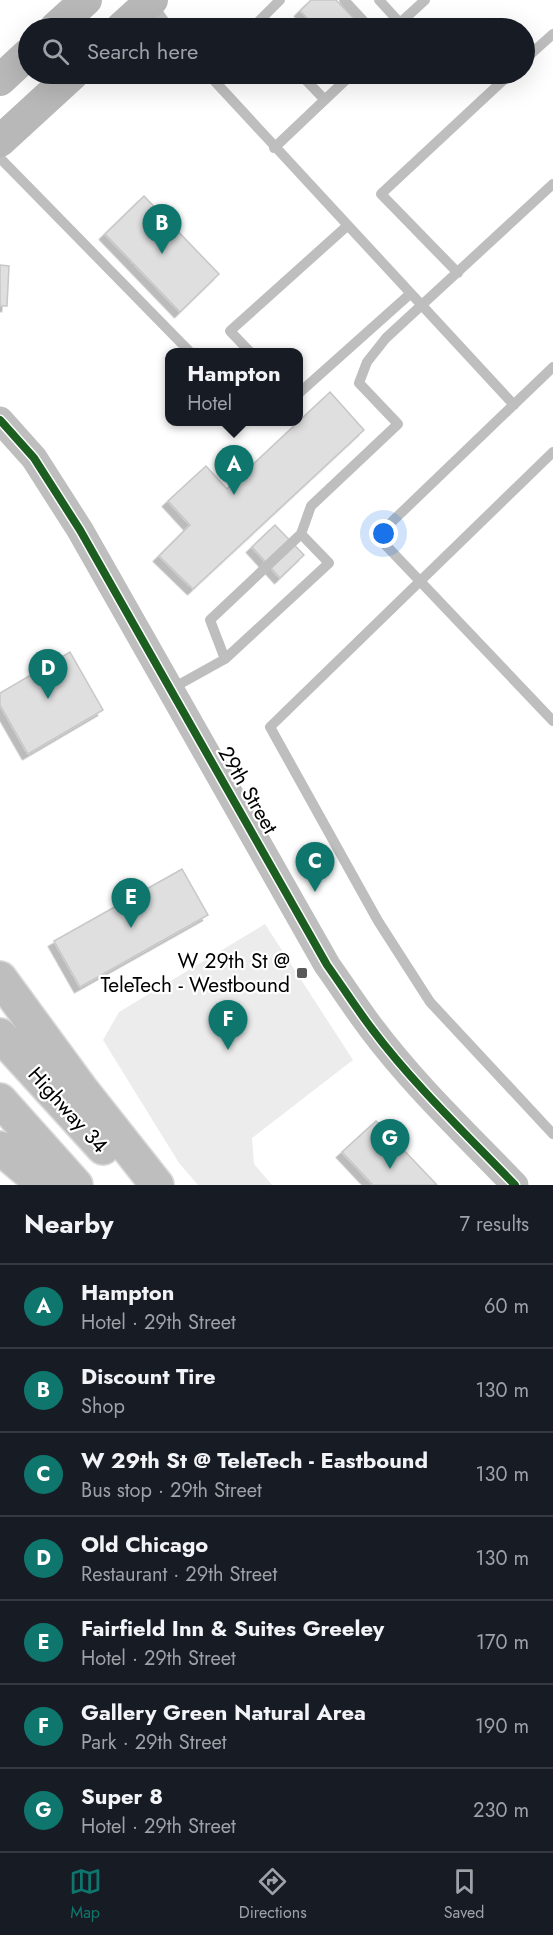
<!DOCTYPE html>
<meta charset="utf-8">
<style>
body{margin:0;font-family:Jost,sans-serif;background:#20242c;color:#f1f3f6}
.you{position:absolute;left:384px;top:534px;width:21px;height:21px;margin:-15px;border:4px solid #fff;border-radius:50%;background:#1a73e8;box-shadow:0 0 0 9px #1a73e833}
.badge{display:grid;place-items:center;width:39px;height:39px;border-radius:50%;background:#0f766e;color:#fff;font-size:20px;font-weight:700}
.pin{position:absolute;translate:-50% -50px;filter:drop-shadow(0 2px 3px #0008)}
.pin::after{content:'';position:absolute;top:32px;width:21px;height:18px;background:inherit;clip-path:polygon(0 0,100% 0,50% 100%)}
.popup{position:absolute;left:165px;top:348px;width:138px;height:78px;box-sizing:border-box;display:grid;place-content:center;border-radius:12px;background:#171b24;filter:drop-shadow(0 2px 4px #0005);font-size:20px;white-space:nowrap;color:#9ea1a6}
.popup b{font-size:22px;color:#f1f3f6}
.popup::after{content:'';position:absolute;left:50%;top:100%;margin-left:-12px;border:12px solid transparent;border-top-color:#171b24}
.list{margin:0;padding:0;list-style:none}
h2{display:flex;justify-content:space-between;align-items:center;height:78px;margin:0;padding:0 24px;font-size:26px}
h2 small{font-size:20px;font-weight:400;color:#9ea1a6}
.list li{display:grid;grid-template-columns:39px 1fr auto;gap:18px;align-items:center;box-sizing:border-box;height:84px;padding:0 24px;border-top:2px solid #363941}
.list b{display:block;font-size:22px;white-space:nowrap}
.list p{margin:0;font-size:20px;white-space:nowrap;color:#9ea1a6}
.list em{font-size:20px;font-style:normal;color:#9ea1a6}
.icon{flex:none;width:33px;height:33px;fill:none;stroke:currentColor;stroke-width:2;stroke-linecap:round;stroke-linejoin:round}
.map{position:relative;flex:none;width:553px;height:1185px;overflow:hidden}
.search{position:absolute;background:#171b24;box-shadow:0 6px 24px #0002;left:18px;right:18px;top:18px;height:66px;display:flex;align-items:center;gap:15px;box-sizing:border-box;padding:0 21px;border-radius:33px;color:#9ea1a6;font-size:22px}
.sheet{height:666px;background:#171b24}
nav{display:flex;justify-content:space-around;align-items:center;box-sizing:border-box;height:84px;border-top:2px solid #363941;background:#171b24;font-size:16px;color:#9ea1a6}
nav a{display:grid;justify-items:center;gap:3px}
nav .on{color:#0f766e}
.map>svg:first-child{display:block}
</style>
<div class="map">
<svg width="553" height="1185" viewBox="0 0 553 1185">
<defs>
<filter id="shadow"><feDropShadow dx="-5.5" dy="5.5" stdDeviation="0" flood-color="#0004"/></filter>
</defs>
<rect width="100%" height="100%" fill="#fff"/>
<path fill="#ececec" d="M 265,924 L 353,1060 L 252,1138 L 254,1164 L 272,1185 L 198,1185 L 179,1163 L 103,1040 L 119,1012 Z"/>
<path fill="#dfdfdf" stroke="#c7c7c7" stroke-width="1.5" filter="url(#shadow)" d="M 311,0 L 336,0 L 363,28 L 317,28 L 300,11 Z
M 144,196 L 219,274 L 180,312 L 105,234 Z
M 0,265 L 9,266 L 7,306 L 0,306 Z
M 330,392 L 364,430 L 193,589 L 159,556 L 190,525 L 168,501 L 206,466 L 227,489 Z
M 275,525 L 304,555 L 280,578 L 252,547 Z
M 70,652 L 103,710 L 28,754 L 0,705 L 0,693 Z
M 182,869 L 208,915 L 80,987 L 54,941 Z
M 376,1121 L 437,1185 L 373,1185 L 342,1152 Z"/>
<g fill="none" stroke-linecap="round" stroke-linejoin="round">
<defs>
<path id="trunk" d="M 0,978 L 82,1090 L 157,1185
M 0,1035 L 103,1148
M 0,1100 L 76,1185
M 0,1148 L 44,1185"/>
</defs>
<use href="#trunk" stroke="#dbdbdb" stroke-width="36"/>
<path stroke="#bebebe" stroke-width="10" d="M 344,0 L 370,28
M 379,0 L 400,23 L 425,0
M 152,4 L 169,28
M 258,28 L 255,25 L 280,0
M 524,60 L 553,34
M 208,74 L 514,405
M 300,74 L 325,100
M 274,148 L 352,74
M 0,158 L 190,352
M 458,273 L 381,194 L 510,74
M 250,352 L 230,331 L 347,226
M 553,367 L 377,536 L 553,721
M 298,394 L 410,294
M 553,452 L 270,727 L 378,921 L 430,1002 L 553,1134
M 225,659 L 210,620 L 301,534
M 171,689 L 225,659 L 329,563 L 301,534 L 311,506 L 398,424 L 359,383 L 367,362 L 386,338 L 553,184"/>
<path stroke="#bebebe" stroke-width="27" d="M 0,420 L 34,458 L 80,530 L 327,965 C 342,986 356,1008 372,1029 C 414,1085 466,1134 515,1185"/>
<path stroke="#b8b8b8" stroke-width="32" d="M 55,28 L 86,0
M 121,28 L 152,0
M 0,80 L 28,54
M 0,141 L 73,74"/>
<use href="#trunk" stroke="#bebebe" stroke-width="33"/>
<defs>
<path id="cycleway" d="M 0,420 L 34,458 L 80,530 L 327,965 C 342,986 356,1008 372,1029 C 414,1085 466,1134 515,1185"/>
</defs>
<use href="#cycleway" stroke="#fff" stroke-width="11"/>
<use href="#cycleway" stroke="#1b5e20" stroke-width="8"/>
</g>
<rect fill="#595959" stroke="#fff" stroke-width="2" x="296" y="967" width="12" height="12" rx="3"/>
<g text-anchor="middle" dominant-baseline="central" stroke-width="4.5" stroke-linejoin="round" paint-order="stroke">
<g font-size="21" fill="#000" stroke="#fff">
<text transform="translate(248 790) rotate(60)">29th Street</text>
<text transform="translate(68 1110) rotate(48)">Highway 34</text>
</g>
<g font-size="21" fill="#000" stroke="#fff" text-anchor="end">
<text x="290" y="961">W 29th St @<tspan x="290" dy="24">TeleTech - Westbound</tspan></text>
</g>
</g>
</svg>
<div class="you"></div>
<div class="pin badge" style="left:234px;top:495px">A</div>
<div class="popup"><b>Hampton</b>Hotel</div>
<div class="pin badge" style="left:162px;top:254px">B</div>
<div class="pin badge" style="left:315px;top:892px">C</div>
<div class="pin badge" style="left:48px;top:699px">D</div>
<div class="pin badge" style="left:131px;top:928px">E</div>
<div class="pin badge" style="left:228px;top:1050px">F</div>
<div class="pin badge" style="left:390px;top:1169px">G</div>
<div class="search"><svg class="icon" aria-label="search" viewBox="0 0 24 24"><circle cx="10" cy="10" r="6"/><path d="M15 15l6 6"/></svg>Search here</div>
</div>
<section class="sheet">
<h2>Nearby<small>7 results</small></h2>
<ul class="list">
<li><span class="badge">A</span><div><b>Hampton</b><p>Hotel · 29th Street</p></div><em>60 m</em></li>
<li><span class="badge">B</span><div><b>Discount Tire</b><p>Shop</p></div><em>130 m</em></li>
<li><span class="badge">C</span><div><b>W 29th St @ TeleTech - Eastbound</b><p>Bus stop · 29th Street</p></div><em>130 m</em></li>
<li><span class="badge">D</span><div><b>Old Chicago</b><p>Restaurant · 29th Street</p></div><em>130 m</em></li>
<li><span class="badge">E</span><div><b>Fairfield Inn &amp; Suites Greeley</b><p>Hotel · 29th Street</p></div><em>170 m</em></li>
<li><span class="badge">F</span><div><b>Gallery Green Natural Area</b><p>Park · 29th Street</p></div><em>190 m</em></li>
<li><span class="badge">G</span><div><b>Super 8</b><p>Hotel · 29th Street</p></div><em>230 m</em></li>
</ul>
</section>
<nav>
<a class="on"><svg class="icon" aria-label="map" viewBox="0 0 24 24"><path d="M3 6l6-2 6 2 6-2v14l-6 2-6-2-6 2zM9 4v14M15 6v14"/></svg>Map</a>
<a><svg class="icon" aria-label="directions" viewBox="0 0 24 24"><path d="M12 3l9 9-9 9-9-9zM9 14v-3h6M13 9l2 2-2 2"/></svg>Directions</a>
<a><svg class="icon" aria-label="saved" viewBox="0 0 24 24"><path d="M7 4h10v16l-5-4-5 4z"/></svg>Saved</a>
</nav>
